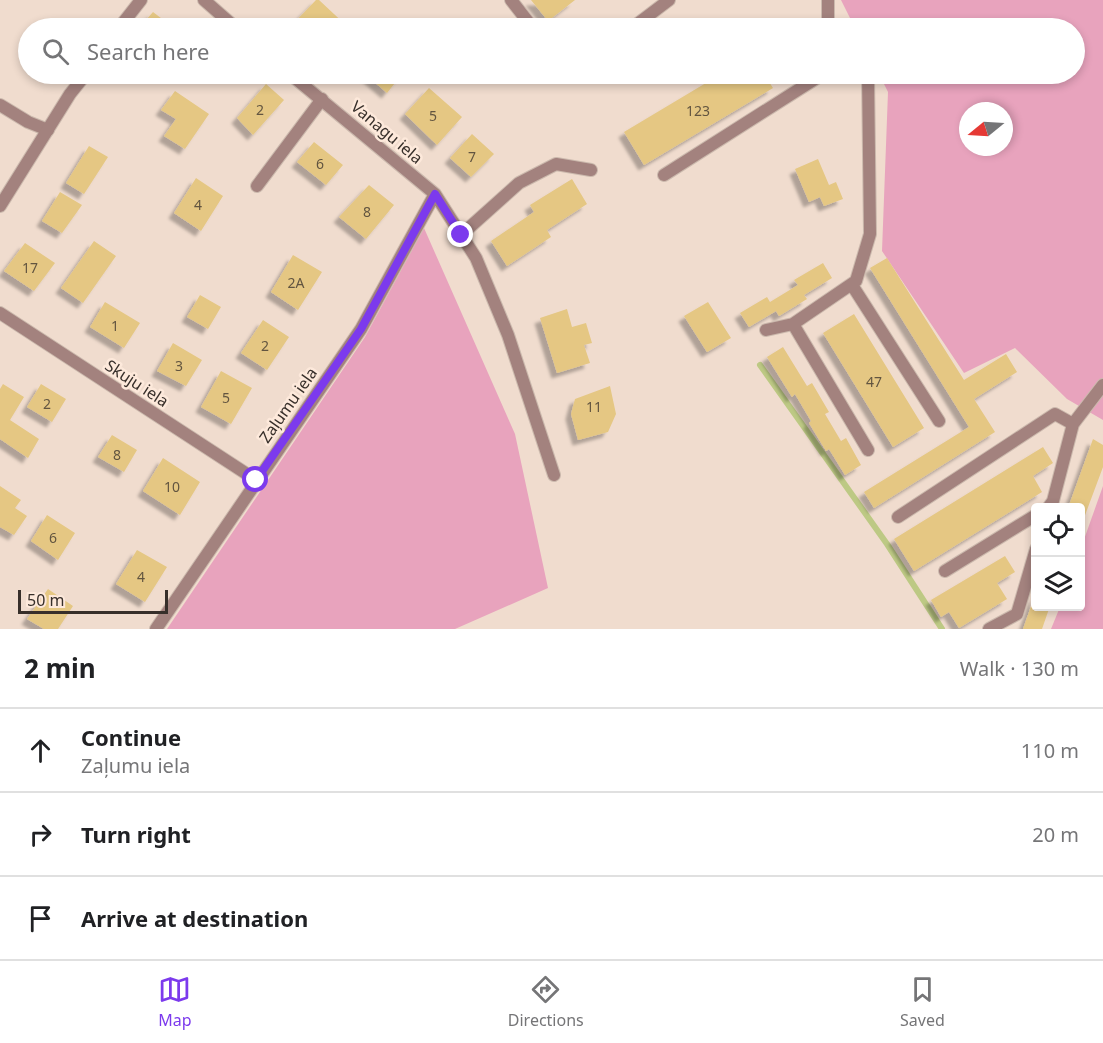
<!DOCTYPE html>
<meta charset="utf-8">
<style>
body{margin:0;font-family:"Noto Sans",sans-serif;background:#f6f6f6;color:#202124}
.controls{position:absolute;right:18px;bottom:18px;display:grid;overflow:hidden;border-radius:6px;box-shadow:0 3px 9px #0003}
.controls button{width:54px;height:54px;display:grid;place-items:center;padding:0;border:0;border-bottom:2px solid #e0e0e0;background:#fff;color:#202124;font:30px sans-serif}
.compass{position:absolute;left:959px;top:102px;width:54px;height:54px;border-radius:50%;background:#fff;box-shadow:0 3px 9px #0003;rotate:252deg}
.scale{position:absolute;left:18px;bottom:15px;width:150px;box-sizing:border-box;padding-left:6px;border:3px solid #372f2a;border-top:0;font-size:16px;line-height:21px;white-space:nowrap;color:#372f2a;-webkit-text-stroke:4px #fde9db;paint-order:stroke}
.stop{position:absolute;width:18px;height:18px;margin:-14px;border:4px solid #7c3aed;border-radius:50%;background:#fff}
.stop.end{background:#7c3aed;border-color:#fff;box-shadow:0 2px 6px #0008}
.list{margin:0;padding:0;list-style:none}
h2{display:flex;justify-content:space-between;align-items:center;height:78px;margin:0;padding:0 24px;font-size:26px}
h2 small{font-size:20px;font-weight:400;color:#757577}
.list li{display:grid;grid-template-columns:39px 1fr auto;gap:18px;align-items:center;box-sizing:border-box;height:84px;padding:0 24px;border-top:2px solid #e0e0e0}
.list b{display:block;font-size:22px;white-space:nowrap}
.list p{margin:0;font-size:20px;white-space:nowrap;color:#757577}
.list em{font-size:20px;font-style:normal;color:#757577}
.icon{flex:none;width:33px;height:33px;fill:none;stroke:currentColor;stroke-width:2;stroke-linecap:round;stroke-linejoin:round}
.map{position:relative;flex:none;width:1103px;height:629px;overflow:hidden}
.search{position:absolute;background:#fff;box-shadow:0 3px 9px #0003;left:18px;right:18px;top:18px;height:66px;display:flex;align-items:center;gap:15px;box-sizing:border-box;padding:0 21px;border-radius:33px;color:#757577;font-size:22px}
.sheet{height:330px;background:#fff}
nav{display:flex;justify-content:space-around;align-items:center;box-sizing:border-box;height:84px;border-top:2px solid #e0e0e0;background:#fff;font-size:16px;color:#757577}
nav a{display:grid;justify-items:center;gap:3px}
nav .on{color:#7c3aed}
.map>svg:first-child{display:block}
</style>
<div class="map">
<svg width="1103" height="629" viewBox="0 0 1103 629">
<defs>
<filter id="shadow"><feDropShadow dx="-5.5" dy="5.5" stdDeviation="1.5" flood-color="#0004"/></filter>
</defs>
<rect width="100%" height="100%" fill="#f0dcce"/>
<path fill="#e8a3bd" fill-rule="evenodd" d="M 841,0 L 1103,0 L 1103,420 L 1067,399 L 1015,348 L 964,373 L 882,251 L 888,92 L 879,74 L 1074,74 L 1074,28 L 855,28 ZM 968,111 L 1004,111 L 1004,147 L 968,147 Z
M 424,228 L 515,434 L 548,588 L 455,629 L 167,629 L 365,337 Z
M 1103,486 L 1103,629 L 1051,629 L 1060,607 L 1080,606 L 1081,548 Z"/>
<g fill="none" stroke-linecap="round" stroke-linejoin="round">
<path stroke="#bdc984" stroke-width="6" d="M 760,365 L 887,544 L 942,629"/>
</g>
<path fill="#e5c783" filter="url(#shadow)" d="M 316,0 L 319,0 L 349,28 L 296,28 L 292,25 Z
M 531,0 L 575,0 L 548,21 Z
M 153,12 L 174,28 L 139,28 Z
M 365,74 L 402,74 L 387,93 Z
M 721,74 L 764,74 L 773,88 L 644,165 L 624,132 Z
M 266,84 L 284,100 L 253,135 L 237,118 Z
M 429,88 L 462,117 L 437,145 L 405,114 Z
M 175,91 L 209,114 L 185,149 L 164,136 L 176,119 L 161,110 Z
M 472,134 L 494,154 L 471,177 L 450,158 Z
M 314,142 L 343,165 L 326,185 L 297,162 Z
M 89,146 L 108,157 L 84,194 L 66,183 Z
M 818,159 L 829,185 L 836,182 L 843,199 L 824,206 L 820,197 L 809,202 L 795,169 Z
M 196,178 L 223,196 L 201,231 L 174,213 Z
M 572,179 L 587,204 L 547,230 L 551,237 L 507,266 L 491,241 L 534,212 L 530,205 Z
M 369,185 L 394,205 L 366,239 L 339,217 Z
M 60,192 L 82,205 L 62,233 L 42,221 Z
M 94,241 L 116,256 L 83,303 L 61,288 Z
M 25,243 L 55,263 L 34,291 L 4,271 Z
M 293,255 L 322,272 L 298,310 L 271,292 Z
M 887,258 L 964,380 L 1006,354 L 1017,372 L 974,399 L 995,432 L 874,508 L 864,492 L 969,427 L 870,268 Z
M 823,263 L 832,278 L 804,295 L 807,299 L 779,316 L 776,311 L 749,327 L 740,313 L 767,297 L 770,302 L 798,285 L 794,280 Z
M 200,295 L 221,307 L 208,329 L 187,317 Z
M 105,302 L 140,323 L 124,348 L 90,327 Z
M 708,302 L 731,338 L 707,352 L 684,316 Z
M 567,309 L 572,327 L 586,323 L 592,343 L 584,345 L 590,363 L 557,373 L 540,318 Z
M 854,314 L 924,428 L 893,447 L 823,333 Z
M 263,320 L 289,337 L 267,370 L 241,353 Z
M 173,343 L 202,360 L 186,386 L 157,371 Z
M 783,347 L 807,386 L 812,383 L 829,412 L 825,414 L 841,441 L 846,438 L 861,465 L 845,475 L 829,449 L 826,451 L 809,423 L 811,421 L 795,394 L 792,397 L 767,357 Z
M 221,371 L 252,388 L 231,424 L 201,407 Z
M 3,384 L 24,397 L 10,420 L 39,439 L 28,458 L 0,439 L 0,389 Z
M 41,384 L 66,399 L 52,422 L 27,407 Z
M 610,386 L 616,414 L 608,432 L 578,440 L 571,414 L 575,399 Z
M 112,435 L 137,450 L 124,472 L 98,457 Z
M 1093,439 L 1103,445 L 1103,467 L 1081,526 L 1080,508 L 1068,508 Z
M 1043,447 L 1053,463 L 1033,476 L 1042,492 L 914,571 L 894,539 Z
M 163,458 L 200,482 L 180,515 L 143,491 Z
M 0,486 L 21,500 L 15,508 L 27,516 L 14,535 L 0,527 Z
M 47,515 L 75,533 L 58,560 L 31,541 Z
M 137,550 L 167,567 L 145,602 L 116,584 Z
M 1005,556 L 1015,572 L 997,583 L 1007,599 L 959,628 L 949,612 L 941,617 L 931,600 Z
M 48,589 L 73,606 L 58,629 L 44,629 L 27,619 Z
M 1035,595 L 1036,606 L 1050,606 L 1042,629 L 1023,629 Z"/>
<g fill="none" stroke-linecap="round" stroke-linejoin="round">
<defs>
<path id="lane" d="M 511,0 L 533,28
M 632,28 L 669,0
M 568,74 L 570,76 L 573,74
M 0,105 L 28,122 L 48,130
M 257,186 L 322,99
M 461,235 L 519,183 L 556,164 L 591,170
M 852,285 L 939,421
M 793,324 L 868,450
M 766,330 L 793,324 L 856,281 L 870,234 L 868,74
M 1048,508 L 1053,501 L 1073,424 L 1103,385
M 898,517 L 1055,414 L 1073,424
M 945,571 L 1036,515
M 989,629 L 1017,614 L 1036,549"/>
<path id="street" d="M 204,0 L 236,28
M 828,0 L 828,28
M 119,28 L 141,0
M 290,74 L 435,194 L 476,258 L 508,335 L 554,475
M 664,175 L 823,74
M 0,206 L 70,94 L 86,74
M 0,313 L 256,480
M 156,629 L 361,329 L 435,194"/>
</defs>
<use href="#lane" stroke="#cbb9ad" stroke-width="14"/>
<use href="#street" stroke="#cbb9ad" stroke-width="14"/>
<use href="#lane" stroke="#a3827e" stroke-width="12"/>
<use href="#street" stroke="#a3827e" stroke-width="12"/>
</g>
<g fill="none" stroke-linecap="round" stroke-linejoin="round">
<path stroke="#7c3aed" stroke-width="8" d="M 256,480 L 361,329 L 435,194 L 461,235"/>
</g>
<g text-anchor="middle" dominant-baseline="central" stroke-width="5" stroke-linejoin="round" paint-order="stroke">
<g font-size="14" fill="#625540">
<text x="260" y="109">2</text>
<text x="698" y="110">123</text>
<text x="433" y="115">5</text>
<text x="472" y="156">7</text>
<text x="320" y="163">6</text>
<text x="198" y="204">4</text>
<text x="367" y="211">8</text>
<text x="30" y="267">17</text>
<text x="296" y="282">2A</text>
<text x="115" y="325">1</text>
<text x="265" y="345">2</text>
<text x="179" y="365">3</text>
<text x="874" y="381">47</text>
<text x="226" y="397">5</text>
<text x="47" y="403">2</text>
<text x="594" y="406">11</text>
<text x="117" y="454">8</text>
<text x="172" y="486">10</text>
<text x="53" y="537">6</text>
<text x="141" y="576">4</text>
</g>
<g font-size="16" fill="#372f2a" stroke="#fde9db">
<text transform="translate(387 132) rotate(40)">Vanagu iela</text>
<text transform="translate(137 383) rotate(33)">Skuju iela</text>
<text transform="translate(288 405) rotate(-55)">Zaļumu iela</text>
</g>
</g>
</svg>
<div class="controls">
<button><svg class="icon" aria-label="locate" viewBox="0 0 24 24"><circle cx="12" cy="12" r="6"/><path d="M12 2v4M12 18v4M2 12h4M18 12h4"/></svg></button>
<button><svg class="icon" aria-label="layers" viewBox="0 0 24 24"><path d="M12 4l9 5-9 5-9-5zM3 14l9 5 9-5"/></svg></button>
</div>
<svg class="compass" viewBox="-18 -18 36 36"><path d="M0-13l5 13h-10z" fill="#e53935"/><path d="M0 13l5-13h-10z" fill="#757577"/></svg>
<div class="scale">50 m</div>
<div class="stop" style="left:256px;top:480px"></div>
<div class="stop end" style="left:461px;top:235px"></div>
<div class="search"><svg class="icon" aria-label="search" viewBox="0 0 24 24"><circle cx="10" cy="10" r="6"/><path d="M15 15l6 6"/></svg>Search here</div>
</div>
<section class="sheet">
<h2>2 min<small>Walk · 130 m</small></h2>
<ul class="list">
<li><svg class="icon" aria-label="ahead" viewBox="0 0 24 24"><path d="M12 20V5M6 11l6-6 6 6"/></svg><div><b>Continue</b><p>Zaļumu iela</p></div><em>110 m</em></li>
<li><svg class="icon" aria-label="right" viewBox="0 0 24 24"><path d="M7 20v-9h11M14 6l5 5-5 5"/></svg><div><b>Turn right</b></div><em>20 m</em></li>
<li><svg class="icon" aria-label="arrive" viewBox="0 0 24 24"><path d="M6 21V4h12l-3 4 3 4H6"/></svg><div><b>Arrive at destination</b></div></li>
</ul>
</section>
<nav>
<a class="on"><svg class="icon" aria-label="map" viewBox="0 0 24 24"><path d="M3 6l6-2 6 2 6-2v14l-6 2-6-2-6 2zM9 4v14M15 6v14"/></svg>Map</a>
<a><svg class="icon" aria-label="directions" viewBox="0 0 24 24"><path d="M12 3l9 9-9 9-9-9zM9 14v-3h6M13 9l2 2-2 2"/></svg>Directions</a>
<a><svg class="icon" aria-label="saved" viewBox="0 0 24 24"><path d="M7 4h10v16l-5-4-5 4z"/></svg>Saved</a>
</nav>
